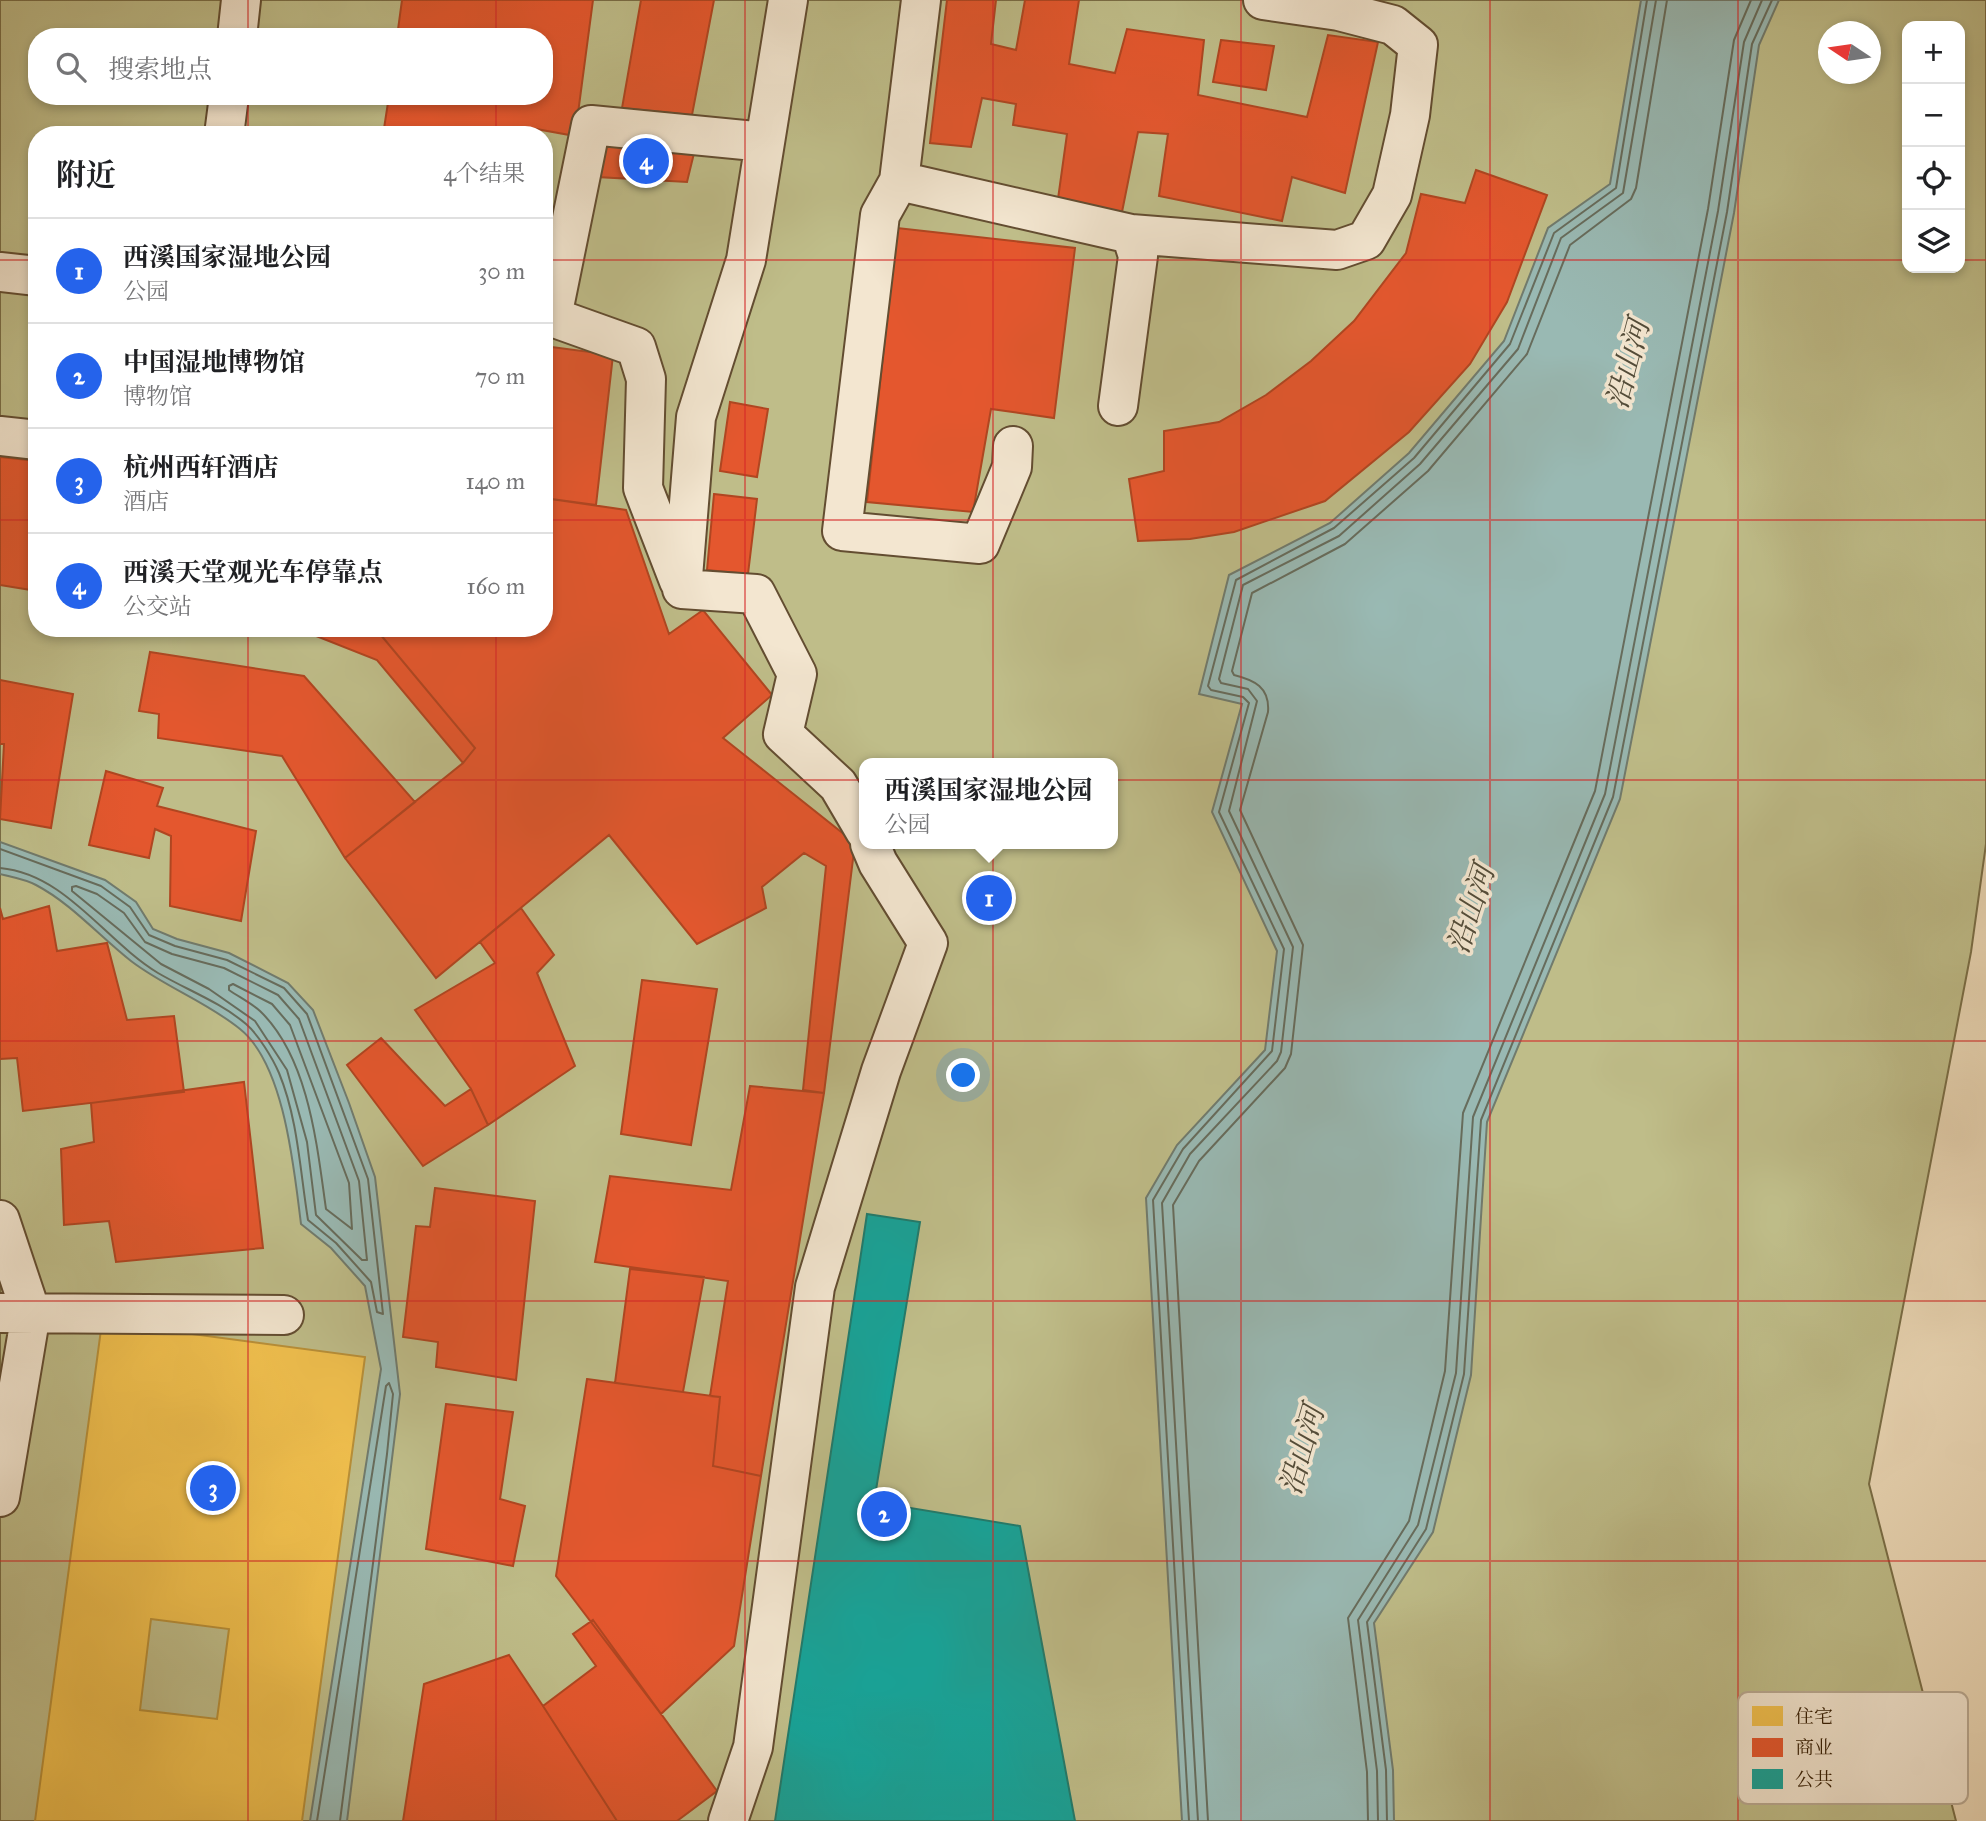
<!DOCTYPE html>
<html lang="zh">
<meta charset="utf-8">
<style>
body{margin:0;font-family:"IM FELL Great Primer","Noto Serif SC",serif;background:#f2f2f2;color:#202124}
.controls{position:absolute;right:21px;top:21px;display:grid;overflow:hidden;border-radius:14px;box-shadow:0 4px 10px #0003}
.controls button{width:63px;height:63px;display:grid;place-items:center;padding:0;border:0;border-bottom:2px solid #e0e0e0;background:#fff;color:#202124;font:35px sans-serif}
.compass{position:absolute;left:1818px;top:21px;width:63px;height:63px;border-radius:50%;background:#fff;box-shadow:0 4px 10px #0003;rotate:283deg}
.you{position:absolute;left:964px;top:1076px;width:24px;height:24px;margin:-18px;border:5px solid #fff;border-radius:50%;background:#1a73e8;box-shadow:0 0 0 10px #1a73e833}
.badge{display:grid;place-items:center;width:46px;height:46px;border-radius:50%;background:#2563eb;color:#fff;font-size:23px;font-weight:700}
.pin{position:absolute;translate:-50% -50%;border:4px solid #fff;box-shadow:0 2px 7px #0006}
.popup{position:absolute;left:859px;top:758px;width:259px;height:91px;box-sizing:border-box;display:grid;place-content:center;border-radius:14px;background:#fff;filter:drop-shadow(0 2px 5px #0005);font-size:23px;white-space:nowrap;color:#757577}
.popup b{font-size:26px;color:#202124}
.popup::after{content:'';position:absolute;left:50%;top:100%;margin-left:-14px;border:14px solid transparent;border-top-color:#fff}
.list{margin:0;padding:0;list-style:none}
h2{display:flex;justify-content:space-between;align-items:center;height:91px;margin:0;padding:0 28px;font-size:30px}
h2 small{font-size:23px;font-weight:400;color:#757577}
.list li{display:grid;grid-template-columns:46px 1fr auto;gap:21px;align-items:center;box-sizing:border-box;height:105px;padding:0 28px;border-top:2px solid #e0e0e0}
.list b{display:block;font-size:26px;white-space:nowrap}
.list p{margin:0;font-size:23px;white-space:nowrap;color:#757577}
.list em{font-size:23px;font-style:normal;color:#757577}
.icon{flex:none;width:38px;height:38px;fill:none;stroke:currentColor;stroke-width:2;stroke-linecap:round;stroke-linejoin:round}
.map{position:relative;flex:none;width:1986px;height:1821px;overflow:hidden}
.search{position:absolute;background:#fff;box-shadow:0 4px 10px #0003;left:28px;top:28px;width:525px;height:77px;display:flex;align-items:center;gap:18px;box-sizing:border-box;padding:0 24px;border-radius:28px;color:#757577;font-size:26px}
.panel{position:absolute;background:#fff;box-shadow:0 4px 10px #0003;left:28px;top:126px;width:525px;height:511px;border-radius:28px}
.map>svg:first-child{display:block}
</style>
<div class="map">
<svg width="1986" height="1821" viewBox="0 0 1986 1821">
<rect width="100%" height="100%" fill="#ecd9b7"/>
<filter id="stains"><feTurbulence type="fractalNoise" baseFrequency=".00286" numOctaves="4"/><feColorMatrix values="0 0 0 0 .2 0 0 0 0 .09 0 0 0 0 .02 0 0 0 .5 -.17"/></filter>
<radialGradient id="worn" r=".72"><stop offset=".6" stop-color="#630" stop-opacity="0"/><stop offset="1" stop-color="#630" stop-opacity=".3"/></radialGradient>
<path fill="#bfbd89" stroke="#7a6e46" stroke-width="2" fill-rule="evenodd" d="M 0,0 L 1986,0 L 1986,844 L 1971,952 L 1869,1484 L 1956,1821 L 0,1821 ZM 1907,26 L 1960,26 L 1960,268 L 1907,268 ZM 1828,32 L 1870,32 L 1870,74 L 1828,74 ZM 37,37 L 544,37 L 544,96 L 37,96 ZM 37,135 L 544,135 L 544,628 L 37,628 ZM 865,763 L 1113,763 L 1113,844 L 865,844 Z"/>
<path fill="#99b9b3" stroke="#717b6d" stroke-width="2" d="M 1641,0 L 1779,0 L 1759,45 L 1734,213 L 1620,799 L 1487,1122 L 1471,1375 L 1433,1532 L 1374,1623 L 1393,1770 L 1394,1821 L 1182,1821 L 1146,1198 L 1177,1145 L 1265,1050 L 1277,951 L 1212,812 L 1242,704 L 1199,694 L 1229,575 L 1330,523 L 1409,453 L 1504,341 L 1548,228 L 1610,184 Z
M 0,842 L 105,880 L 136,902 L 153,929 L 177,939 L 229,953 L 288,983 L 313,1010 L 349,1103 L 375,1177 L 400,1394 L 347,1821 L 310,1821 L 381,1369 L 365,1286 L 331,1248 L 301,1224 C 294,1170 285,1065 240,1029 C 207,1002 165,987 131,961 C 99,936 72,904 36,885 C 25,879 11,877 0,874 Z"/>
<path fill="#f2c14e" stroke="#b99038" stroke-width="2" fill-rule="evenodd" d="M 102,1322 L 365,1357 L 302,1821 L 35,1821 ZM 151,1619 L 229,1629 L 217,1719 L 140,1710 Z"/>
<path fill="#e4572e" stroke="#b04621" stroke-width="2" d="M 402,0 L 593,0 L 575,136 L 536,129 L 535,135 L 383,135 L 389,96 L 544,96 L 544,37 L 397,37 Z
M 641,0 L 714,0 L 692,115 L 622,108 Z
M 947,0 L 996,0 L 991,44 L 1016,50 L 1025,0 L 1079,0 L 1069,64 L 1115,73 L 1127,29 L 1204,40 L 1198,95 L 1307,117 L 1328,35 L 1378,42 L 1345,193 L 1292,177 L 1282,221 L 1159,196 L 1168,134 L 1138,132 L 1122,212 L 1058,199 L 1067,134 L 1013,125 L 1016,104 L 982,98 L 971,147 L 930,143 Z
M 1221,40 L 1274,46 L 1266,90 L 1213,82 Z
M 608,132 L 696,145 L 687,182 L 597,177 Z
M 1476,170 L 1547,195 L 1507,302 L 1470,364 L 1409,432 L 1325,501 L 1234,532 L 1190,539 L 1138,541 L 1129,479 L 1164,471 L 1164,431 L 1219,422 L 1266,395 L 1311,361 L 1354,321 L 1406,253 L 1421,194 L 1465,203 Z
M 897,228 L 1075,248 L 1054,418 L 991,409 L 973,512 L 867,502 Z
M 544,346 L 613,355 L 596,505 L 544,498 Z
M 730,402 L 768,409 L 757,477 L 720,471 Z
M 0,457 L 37,461 L 37,591 L 0,585 Z
M 714,494 L 757,499 L 748,574 L 707,570 Z
M 544,498 L 626,510 L 669,634 L 703,610 L 772,695 L 723,738 L 855,843 L 824,1093 L 803,1090 L 826,866 L 804,853 L 762,887 L 766,908 L 697,944 L 609,835 L 436,978 L 345,858 L 463,763 L 475,748 L 375,628 L 544,628 Z
M 296,628 L 375,628 L 475,748 L 463,763 L 377,660 Z
M 150,652 L 304,676 L 415,802 L 345,858 L 282,756 L 158,738 L 159,714 L 139,711 Z
M 0,680 L 73,694 L 51,828 L 0,819 L 4,744 L 0,744 Z
M 106,771 L 163,788 L 157,806 L 256,831 L 241,921 L 170,906 L 171,836 L 155,829 L 149,858 L 89,845 Z
M 49,906 L 57,951 L 107,943 L 127,1020 L 174,1016 L 184,1092 L 23,1111 L 17,1058 L 0,1059 L 0,908 L 3,919 Z
M 521,908 L 554,955 L 537,973 L 575,1066 L 488,1125 L 471,1089 L 415,1010 L 495,963 L 480,942 Z
M 642,980 L 717,989 L 691,1145 L 621,1134 Z
M 381,1038 L 445,1106 L 471,1089 L 488,1125 L 423,1166 L 347,1065 Z
M 244,1082 L 263,1248 L 116,1262 L 109,1221 L 64,1225 L 61,1149 L 94,1142 L 91,1103 Z
M 750,1086 L 824,1093 L 761,1476 L 713,1466 L 720,1397 L 710,1396 L 728,1281 L 595,1262 L 610,1176 L 731,1190 Z
M 435,1188 L 535,1201 L 516,1380 L 436,1367 L 438,1342 L 403,1337 L 416,1226 L 430,1227 Z
M 630,1269 L 704,1277 L 683,1392 L 615,1383 Z
M 587,1379 L 720,1397 L 713,1466 L 761,1476 L 734,1646 L 661,1714 L 556,1576 Z
M 446,1404 L 513,1412 L 500,1499 L 525,1506 L 513,1566 L 426,1549 Z
M 593,1620 L 717,1791 L 677,1821 L 617,1821 L 543,1706 L 596,1666 L 573,1634 Z
M 509,1655 L 543,1706 L 617,1821 L 403,1821 L 424,1684 Z"/>
<path fill="#17a398" stroke="#207b6c" stroke-width="2" d="M 867,1214 L 920,1222 L 874,1502 L 1020,1526 L 1075,1821 L 775,1821 Z"/>
<g fill="none" stroke-linecap="round" stroke-linejoin="round">
<path stroke="#676c5c" stroke-width="2" d="M 0,849 L 101,886 L 130,907 L 149,935 L 175,946 L 227,960 L 284,988 L 307,1014 L 368,1179 L 383,1314 L 377,1312 L 371,1282 L 336,1243 L 308,1220 C 300,1171 298,1119 279,1073 C 273,1059 258,1034 246,1024 C 220,1002 187,990 158,973 C 105,941 66,874 0,868
M 76,886 L 97,894 L 124,913 L 145,942 L 172,954 L 224,968 L 278,995 L 299,1019 L 359,1181 L 367,1260 L 362,1260 L 316,1215 L 307,1142 L 287,1070 L 255,1021 L 209,989 L 161,964 L 72,891 L 72,887 Z
M 233,984 L 272,1004 L 290,1025 L 349,1183 L 352,1229 L 326,1209 C 317,1146 309,1058 260,1011 C 251,1003 239,997 229,990 L 229,986 Z
M 317,1821 L 386,1386 L 389,1383 L 393,1394 L 387,1454 L 340,1821
M 1189,1821 L 1153,1200 L 1183,1149 L 1272,1051 L 1284,949 L 1219,812 L 1249,703 L 1243,697 L 1211,690 L 1208,686 L 1236,580 L 1334,528 L 1414,458 L 1510,344 L 1554,233 L 1616,188 L 1647,0
M 1198,1821 L 1162,1203 L 1190,1154 L 1277,1061 L 1281,1052 L 1293,947 L 1229,811 L 1257,701 L 1248,689 L 1221,683 L 1219,679 L 1243,585 L 1339,536 L 1420,464 L 1518,349 L 1561,238 L 1623,193 L 1656,0
M 1208,1821 L 1173,1205 L 1199,1161 L 1285,1068 L 1291,1054 L 1303,945 L 1240,810 L 1268,712 C 1270,687 1254,680 1234,675 L 1232,671 L 1252,593 L 1345,544 L 1428,471 L 1527,354 L 1570,245 L 1631,199 L 1636,188 L 1667,0
M 1368,1821 L 1367,1772 L 1348,1618 L 1409,1521 L 1445,1371 L 1463,1113 L 1595,791 L 1708,209 L 1734,40 L 1751,0
M 1378,1821 L 1377,1771 L 1358,1620 L 1418,1525 L 1456,1373 L 1473,1117 L 1605,794 L 1718,211 L 1744,42 L 1762,0
M 1387,1821 L 1386,1770 L 1367,1622 L 1426,1529 L 1464,1374 L 1481,1120 L 1613,797 L 1727,212 L 1752,44 L 1772,0"/>
<defs>
<path id="minor" d="M 788,0 L 746,260 L 696,417 L 682,589 L 756,594 L 797,674 L 783,734 L 838,785 L 865,831
M 921,0 L 899,181 L 1131,234 L 1138,256 L 1118,406
M 237,37 L 241,0
M 224,135 L 229,96
M 899,181 L 880,215 L 842,531 L 980,544 L 1012,467 L 1013,446
M 1131,234 L 1337,250 L 1366,240 L 1392,195 L 1410,115 L 1418,45 L 1393,25 L 1339,11 L 1263,0
M 0,272 L 37,276
M 0,436 L 37,440
M 679,581 L 643,488 L 646,379 L 636,347 L 552,317 L 591,125 L 765,142
M 0,1220 L 31,1313 L 0,1497
M 0,1313 L 284,1315
M 728,1821 L 753,1747 L 815,1287 L 881,1071 L 928,943 L 878,863 L 870,844"/>
</defs>
<use href="#minor" stroke="#634d31" stroke-width="42"/>
<use href="#minor" stroke="#f3e6d0" stroke-width="38"/>
</g>
<path fill="none" stroke="#d62828" stroke-width="2" stroke-opacity="0.55" d="M 248,0 L 248,37M 496,0 L 496,37M 745,0 L 745,1821M 993,0 L 993,1821M 1241,0 L 1241,1821M 1490,0 L 1490,1821M 1738,0 L 1738,1821M 248,96 L 248,135M 496,96 L 496,135M 0,260 L 37,260M 544,260 L 1907,260M 1960,260 L 1986,260M 0,520 L 37,520M 544,520 L 1986,520M 248,628 L 248,1821M 496,628 L 496,1821M 0,780 L 1986,780M 0,1041 L 1986,1041M 0,1301 L 1986,1301M 0,1561 L 1986,1561"/>
<g text-anchor="middle" dominant-baseline="central" stroke-width="7" stroke-linejoin="round" paint-order="stroke">
<g font-size="30" font-style="italic" fill="#534c39" stroke="#f3e6d0">
<text transform="translate(1628 364) rotate(-75)">沿山河</text>
<text transform="translate(1471 909) rotate(-72)">沿山河</text>
<text transform="translate(1302 1450) rotate(-74)">沿山河</text>
</g>
</g>
<rect x="1738" y="1692" width="230" height="112" rx="10" fill="#f3e6d0" stroke="#baaa93" stroke-width="2"/>
<rect x="1752" y="1706" width="31" height="20" fill="#f2c14e"/>
<rect x="1752" y="1738" width="31" height="19" fill="#e4572e"/>
<rect x="1752" y="1769" width="31" height="20" fill="#17a398"/>
<g font-size="19" fill="#351e04">
<text x="1795" y="1723">住宅</text>
<text x="1795" y="1754">商业</text>
<text x="1795" y="1786">公共</text>
</g>
<rect width="100%" height="100%" filter="url(#stains)"/>
<rect width="100%" height="100%" fill="url(#worn)"/>
</svg>
<div class="controls">
<button>+</button>
<button>−</button>
<button><svg class="icon" aria-label="locate" viewBox="0 0 24 24"><circle cx="12" cy="12" r="6"/><path d="M12 2v4M12 18v4M2 12h4M18 12h4"/></svg></button>
<button><svg class="icon" aria-label="layers" viewBox="0 0 24 24"><path d="M12 4l9 5-9 5-9-5zM3 14l9 5 9-5"/></svg></button>
</div>
<svg class="compass" viewBox="-18 -18 36 36"><path d="M0-13l5 13h-10z" fill="#e53935"/><path d="M0 13l5-13h-10z" fill="#757577"/></svg>
<div class="you"></div>
<div class="pin badge" style="left:989px;top:898px">1</div>
<div class="popup"><b>西溪国家湿地公园</b>公园</div>
<div class="pin badge" style="left:884px;top:1514px">2</div>
<div class="pin badge" style="left:213px;top:1488px">3</div>
<div class="pin badge" style="left:646px;top:161px">4</div>
<div class="search"><svg class="icon" aria-label="search" viewBox="0 0 24 24"><circle cx="10" cy="10" r="6"/><path d="M15 15l6 6"/></svg>搜索地点</div>
<section class="panel">
<h2>附近<small>4个结果</small></h2>
<ul class="list">
<li><span class="badge">1</span><div><b>西溪国家湿地公园</b><p>公园</p></div><em>30 m</em></li>
<li><span class="badge">2</span><div><b>中国湿地博物馆</b><p>博物馆</p></div><em>70 m</em></li>
<li><span class="badge">3</span><div><b>杭州西轩酒店</b><p>酒店</p></div><em>140 m</em></li>
<li><span class="badge">4</span><div><b>西溪天堂观光车停靠点</b><p>公交站</p></div><em>160 m</em></li>
</ul>
</section>
</div>
